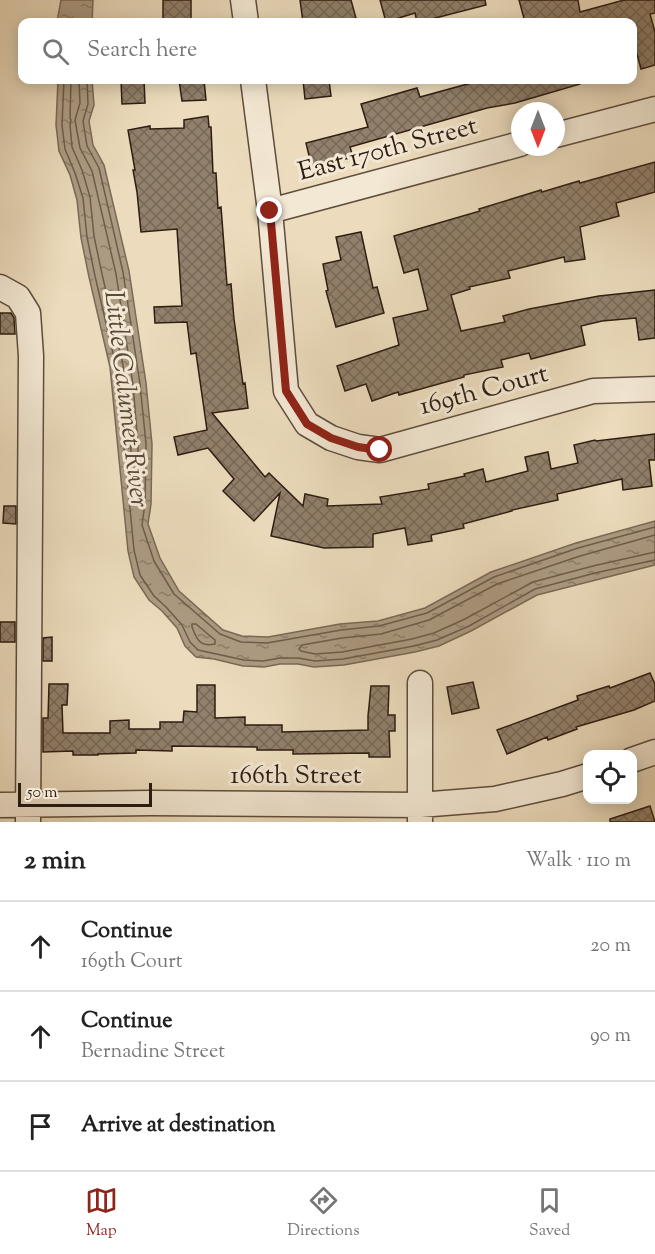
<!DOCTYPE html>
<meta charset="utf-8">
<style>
body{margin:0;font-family:"Sorts Mill Goudy",serif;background:#f6f6f6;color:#222}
.controls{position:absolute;right:18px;bottom:18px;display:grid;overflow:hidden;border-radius:12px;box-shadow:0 3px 15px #0003}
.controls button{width:54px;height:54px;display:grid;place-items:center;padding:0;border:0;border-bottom:2px solid #e0e0e0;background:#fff;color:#222;font:30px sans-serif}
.compass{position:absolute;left:511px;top:102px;width:54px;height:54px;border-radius:50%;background:#fff;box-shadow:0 3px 15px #0003;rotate:180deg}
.scale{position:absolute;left:18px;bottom:15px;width:134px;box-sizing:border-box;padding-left:6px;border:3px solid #2f1d12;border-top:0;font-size:16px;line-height:21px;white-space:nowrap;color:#2f1d12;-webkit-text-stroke:4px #f3e8d4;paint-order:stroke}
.stop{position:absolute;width:18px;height:18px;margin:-14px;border:4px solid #8f2418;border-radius:50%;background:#fff}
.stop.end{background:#8f2418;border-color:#fff;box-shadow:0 2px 6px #0008}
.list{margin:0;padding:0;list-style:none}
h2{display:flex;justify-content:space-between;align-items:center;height:78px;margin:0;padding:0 24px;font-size:26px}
h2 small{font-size:20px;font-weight:400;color:#767676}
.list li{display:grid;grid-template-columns:39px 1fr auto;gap:18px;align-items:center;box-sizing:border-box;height:90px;padding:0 24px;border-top:2px solid #e0e0e0}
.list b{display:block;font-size:22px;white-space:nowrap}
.list p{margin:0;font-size:20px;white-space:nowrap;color:#767676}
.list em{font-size:20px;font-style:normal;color:#767676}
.icon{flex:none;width:33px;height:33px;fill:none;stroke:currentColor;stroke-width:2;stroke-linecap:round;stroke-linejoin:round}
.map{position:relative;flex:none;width:655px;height:822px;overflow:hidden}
.search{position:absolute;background:#fff;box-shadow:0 3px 15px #0003;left:18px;right:18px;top:18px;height:66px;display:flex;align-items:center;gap:15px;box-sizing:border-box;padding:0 21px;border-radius:12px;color:#767676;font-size:22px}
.sheet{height:348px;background:#fff}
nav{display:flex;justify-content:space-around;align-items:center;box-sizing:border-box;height:84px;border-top:2px solid #e0e0e0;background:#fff;font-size:16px;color:#767676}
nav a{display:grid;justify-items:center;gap:3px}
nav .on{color:#8f2418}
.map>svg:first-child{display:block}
</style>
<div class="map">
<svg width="655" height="822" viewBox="0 0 655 822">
<defs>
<pattern id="water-ripples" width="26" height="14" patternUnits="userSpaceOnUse" patternTransform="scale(1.5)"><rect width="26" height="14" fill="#ac9b83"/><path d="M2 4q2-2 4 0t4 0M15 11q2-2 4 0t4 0" fill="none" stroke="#8c7e6a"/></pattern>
<pattern id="building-cross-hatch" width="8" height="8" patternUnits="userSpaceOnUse" patternTransform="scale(1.5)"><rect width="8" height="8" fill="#91806b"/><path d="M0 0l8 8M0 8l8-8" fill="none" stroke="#776857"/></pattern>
</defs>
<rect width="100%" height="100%" fill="#ecdcbd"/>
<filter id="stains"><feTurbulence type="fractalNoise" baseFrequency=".00333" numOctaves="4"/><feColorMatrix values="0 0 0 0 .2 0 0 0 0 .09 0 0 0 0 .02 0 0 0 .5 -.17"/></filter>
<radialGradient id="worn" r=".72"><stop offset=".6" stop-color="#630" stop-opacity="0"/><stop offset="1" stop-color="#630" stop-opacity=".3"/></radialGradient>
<path fill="url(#water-ripples)" stroke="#7a6956" stroke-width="1.5" d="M 61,0 L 93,0 L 92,22 L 57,22 Z
M 58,80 L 92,80 L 94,105 L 89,121 L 93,145 L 104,165 L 129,271 L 146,383 L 152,444 L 151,504 L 148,524 L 160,558 L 179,591 L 223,630 L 242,636 L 268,637 L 340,624 L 378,621 L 425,608 L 491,572 L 576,543 L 655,521 L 655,565 L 537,595 L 471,631 L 439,646 L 415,652 L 344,665 L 314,667 L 298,664 L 280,664 L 264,667 L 243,666 L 214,659 L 196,657 L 185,646 L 177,628 L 162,611 L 149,600 L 134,577 L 128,551 L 110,367 L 89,277 L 81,238 L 77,200 L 70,175 L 59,151 L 56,125 Z"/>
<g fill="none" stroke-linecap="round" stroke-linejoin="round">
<path stroke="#6e5c4a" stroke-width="1.5" d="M 64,80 L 62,125 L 65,149 L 75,173 L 83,198 L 87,237 L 95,276 L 116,366 L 134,550 L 140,575 L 154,596 L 166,607 L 182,625 L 190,642 L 198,650 L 244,660 L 263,661 L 280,658 L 298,658 L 315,661 L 343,659 L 414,646 L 437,640 L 469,626 L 535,589 L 595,573 L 655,560
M 71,80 L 70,118 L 71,120 L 70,125 L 72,147 L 82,170 L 90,197 L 94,236 L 102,274 L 123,365 L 132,461 L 135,464 L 138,461 L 138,444 L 133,385 L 116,274 L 92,171 L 80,148 L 75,120 L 80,103 L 79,80
M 87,80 L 88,104 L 83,121 L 87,146 L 99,168 L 123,272 L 140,384 L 146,444 L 145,503 L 142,525 L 154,561 L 174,594 L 220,634 L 241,642 L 267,643 L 341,630 L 379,626 L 427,613 L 494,577 L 578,548 L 655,527
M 655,535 L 580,556 L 497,584 L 429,620 L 381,634 L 342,638 L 302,645 L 299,649 L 301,651 L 315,654 L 342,652 L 412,639 L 434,633 L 465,619 L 533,582 L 593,566 L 655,552
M 192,624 L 196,624 L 215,640 L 215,644 C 200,647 197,640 192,627 Z"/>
</g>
<path fill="url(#building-cross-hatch)" stroke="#2f1d12" stroke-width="1.5" d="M 163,0 L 191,0 L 191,21 L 163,21 Z
M 300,0 L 351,0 L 357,22 L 303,22 Z
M 380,0 L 485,0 L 486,5 L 420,22 L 417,22 L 415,13 L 386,22 Z
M 519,0 L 578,0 L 580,12 L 624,0 L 655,0 L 655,13 L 650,14 L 655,32 L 655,65 L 641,69 L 633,39 L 633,22 L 525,22 Z
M 121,80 L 144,80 L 145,103 L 122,104 Z
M 179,80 L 204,80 L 206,100 L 182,101 Z
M 303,80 L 329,80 L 331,96 L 305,99 Z
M 482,80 L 579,80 L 580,84 L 515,103 L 487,108 L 350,147 L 353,157 L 312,168 L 306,143 L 368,127 L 361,104 L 417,88 L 420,97 Z
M 208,116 L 209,127 L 211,127 L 213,173 L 216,173 L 218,208 L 221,207 L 227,285 L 231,284 L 234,319 L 243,384 L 245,383 L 248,408 L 212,413 L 265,477 L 269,473 L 303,506 L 305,494 L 328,499 L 327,506 L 382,504 L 380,497 L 429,489 L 428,484 L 465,476 L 464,474 L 483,469 L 486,482 L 528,471 L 525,457 L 548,452 L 551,469 L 578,463 L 574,445 L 595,440 L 596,441 L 655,434 L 655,460 L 649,460 L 652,486 L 623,490 L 622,479 L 557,494 L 558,500 L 512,510 L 512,511 L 463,524 L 464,528 L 431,535 L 432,541 L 408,545 L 405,528 L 373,534 L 373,547 L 324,548 L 271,536 L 280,493 L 254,521 L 223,491 L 234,479 L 208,448 L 178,455 L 174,437 L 207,430 L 196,353 L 191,354 L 187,322 L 155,323 L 154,307 L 182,306 L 177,229 L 141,232 L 137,192 L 133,170 L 135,170 L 128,130 L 150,126 L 150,129 L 184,128 L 184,120 Z
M 655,162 L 655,192 L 616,203 L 619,216 L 580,227 L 585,259 L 565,262 L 564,257 L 508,271 L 510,278 L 469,287 L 470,289 L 451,295 L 461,331 L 505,322 L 503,316 L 529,309 L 599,296 L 655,290 L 655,338 L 639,340 L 636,318 L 602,321 L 581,326 L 585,345 L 531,359 L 529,353 L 501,360 L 503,367 L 464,375 L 464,377 L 399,395 L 398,392 L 372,401 L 366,384 L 345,391 L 337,366 L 399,345 L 393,318 L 428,310 L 418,269 L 404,273 L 394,236 L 480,211 L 479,209 L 541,190 L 542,192 L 579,181 L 580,183 Z
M 361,232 L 373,288 L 377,287 L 384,313 L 336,327 L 326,291 L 328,290 L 323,264 L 341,260 L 336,237 Z
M 0,313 L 11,313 L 14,318 L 15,334 L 0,334 Z
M 4,506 L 16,506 L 16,524 L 3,523 Z
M 0,622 L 15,622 L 15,642 L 0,642 Z
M 52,637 L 52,661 L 43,661 L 43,638 Z
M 650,673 L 655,684 L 655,701 L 634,710 L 576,727 L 577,729 L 548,740 L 547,737 L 507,754 L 497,730 L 578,700 L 577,696 L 609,686 L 610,688 Z
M 473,682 L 479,708 L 452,714 L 447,687 Z
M 49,684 L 68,684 L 67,705 L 62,705 L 63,733 L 110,733 L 110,721 L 129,720 L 129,729 L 160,729 L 160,722 L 183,722 L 184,711 L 197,712 L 197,685 L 215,685 L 215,718 L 245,717 L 245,725 L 282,725 L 282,732 L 368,730 L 368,716 L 371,686 L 389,686 L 388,715 L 395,715 L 395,731 L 389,731 L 390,757 L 369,757 L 369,753 L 293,754 L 293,750 L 257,750 L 257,747 L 172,746 L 172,751 L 136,750 L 136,753 L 98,754 L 98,755 L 73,755 L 73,751 L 43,752 L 43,718 L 48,718 Z
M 650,806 L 655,822 L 610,822 L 610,819 Z"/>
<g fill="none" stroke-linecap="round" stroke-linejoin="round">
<defs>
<path id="minor" d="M 243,0 L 246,22
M 253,80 L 270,211 L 286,391 L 307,424 L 331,438 L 358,447 L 380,450 L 593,391 L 655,389
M 556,135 L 655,109
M 270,211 L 520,144
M 0,287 L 18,297 L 28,313 L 31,356 L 28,822
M 420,683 L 420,820
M 632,760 L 655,752
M 0,805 L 151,803 L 420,805 L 495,799 L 562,784 L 588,776"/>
</defs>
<use href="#minor" stroke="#5e4d3d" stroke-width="27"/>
<use href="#minor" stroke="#f3e8d4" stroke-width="24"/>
</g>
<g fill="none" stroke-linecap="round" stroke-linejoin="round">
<path stroke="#8f2418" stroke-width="8" d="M 270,211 L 286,391 L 307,424 L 331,438 L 358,447 L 380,450"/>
</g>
<g text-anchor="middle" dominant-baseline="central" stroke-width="6" stroke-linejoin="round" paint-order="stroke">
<g font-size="26" fill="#2f1d12" stroke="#f3e8d4">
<text transform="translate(388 150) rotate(-15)">East 170th Street</text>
<text transform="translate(484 391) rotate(-15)">169th Court</text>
<text x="296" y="776">166th Street</text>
</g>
<g font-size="27" font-style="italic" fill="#5b493a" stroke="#f3e8d4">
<text transform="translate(125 399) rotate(83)">Little Calumet River</text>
</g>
</g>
<rect width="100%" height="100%" filter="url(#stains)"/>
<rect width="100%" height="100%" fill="url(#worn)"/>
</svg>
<div class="controls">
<button><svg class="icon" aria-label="locate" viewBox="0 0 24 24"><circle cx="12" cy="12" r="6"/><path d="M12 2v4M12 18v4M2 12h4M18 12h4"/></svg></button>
</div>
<svg class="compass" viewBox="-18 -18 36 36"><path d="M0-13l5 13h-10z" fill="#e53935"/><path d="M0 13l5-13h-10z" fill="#767676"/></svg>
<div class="scale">50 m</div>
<div class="stop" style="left:380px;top:450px"></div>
<div class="stop end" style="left:270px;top:211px"></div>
<div class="search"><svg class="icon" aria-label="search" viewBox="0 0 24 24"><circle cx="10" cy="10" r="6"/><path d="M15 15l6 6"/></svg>Search here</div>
</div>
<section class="sheet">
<h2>2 min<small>Walk · 110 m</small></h2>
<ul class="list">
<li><svg class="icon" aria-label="ahead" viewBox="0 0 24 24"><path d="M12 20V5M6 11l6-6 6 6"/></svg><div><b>Continue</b><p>169th Court</p></div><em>20 m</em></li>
<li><svg class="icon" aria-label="ahead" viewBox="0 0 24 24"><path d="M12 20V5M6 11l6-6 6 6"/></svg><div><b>Continue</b><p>Bernadine Street</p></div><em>90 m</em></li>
<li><svg class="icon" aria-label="arrive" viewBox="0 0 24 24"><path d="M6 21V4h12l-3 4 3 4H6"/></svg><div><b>Arrive at destination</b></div></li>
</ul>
</section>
<nav>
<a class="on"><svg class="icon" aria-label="map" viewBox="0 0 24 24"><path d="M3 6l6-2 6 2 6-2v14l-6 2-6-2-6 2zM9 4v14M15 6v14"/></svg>Map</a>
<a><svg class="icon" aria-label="directions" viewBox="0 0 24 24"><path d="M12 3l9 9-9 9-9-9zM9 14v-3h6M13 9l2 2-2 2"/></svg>Directions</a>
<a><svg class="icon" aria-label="saved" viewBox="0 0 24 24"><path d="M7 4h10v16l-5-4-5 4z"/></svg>Saved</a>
</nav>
